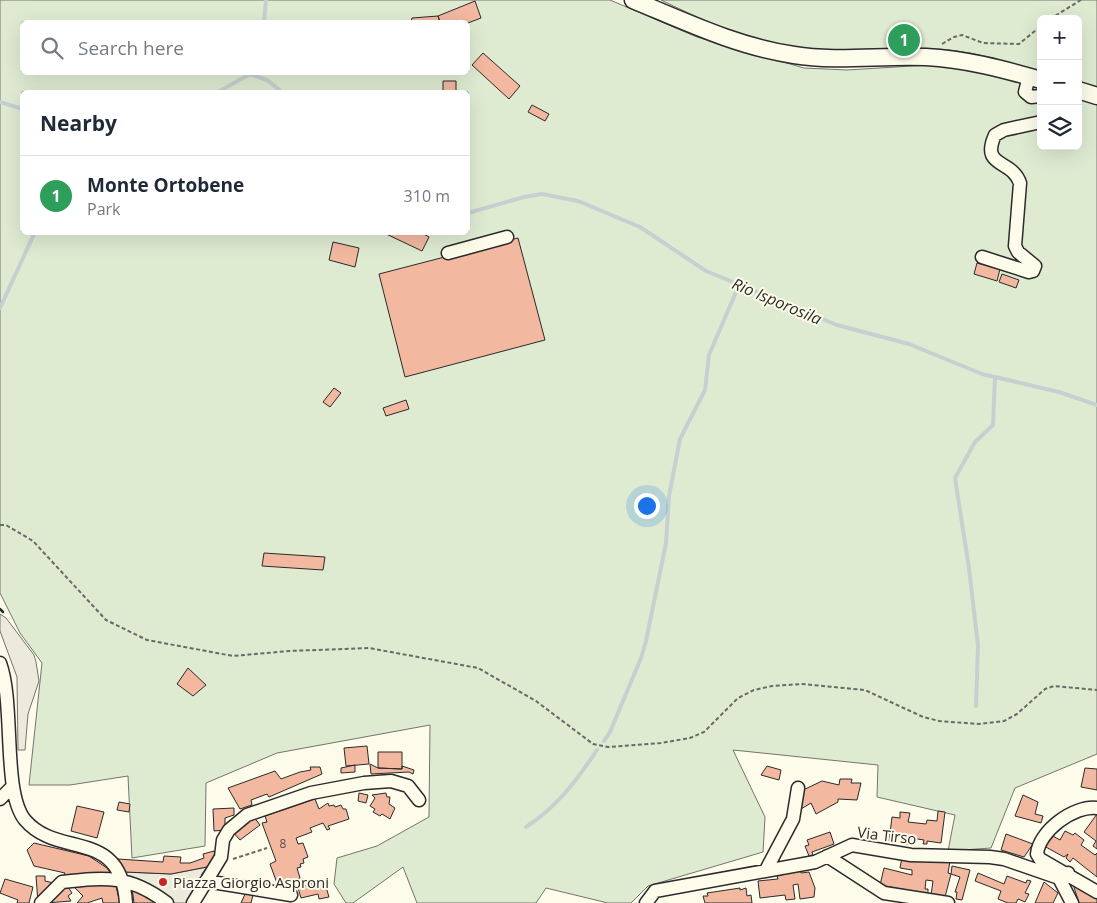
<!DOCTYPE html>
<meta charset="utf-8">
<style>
body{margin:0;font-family:"Open Sans",sans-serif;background:#f6f6f7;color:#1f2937}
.controls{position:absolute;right:15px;top:15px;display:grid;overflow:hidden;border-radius:8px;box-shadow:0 5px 20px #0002}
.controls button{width:45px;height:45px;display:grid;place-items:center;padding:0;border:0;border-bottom:1px solid #e0e1e3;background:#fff;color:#1f2937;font:25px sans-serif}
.you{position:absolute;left:646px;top:505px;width:18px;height:18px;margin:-12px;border:4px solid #fff;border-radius:50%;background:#1a73e8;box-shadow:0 0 0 8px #1a73e833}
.badge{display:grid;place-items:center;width:32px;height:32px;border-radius:50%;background:#b45309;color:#fff;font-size:16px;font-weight:700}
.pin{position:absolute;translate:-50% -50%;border:2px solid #fff;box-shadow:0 1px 5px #0006}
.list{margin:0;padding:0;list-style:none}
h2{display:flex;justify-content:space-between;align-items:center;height:65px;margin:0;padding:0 20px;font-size:21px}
h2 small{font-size:16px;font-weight:400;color:#747a83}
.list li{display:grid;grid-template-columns:32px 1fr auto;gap:15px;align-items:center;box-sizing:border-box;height:80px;padding:0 20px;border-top:1px solid #e0e1e3}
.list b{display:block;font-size:19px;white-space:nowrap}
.list p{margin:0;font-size:16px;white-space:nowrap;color:#747a83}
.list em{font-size:16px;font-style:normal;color:#747a83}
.icon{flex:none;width:28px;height:28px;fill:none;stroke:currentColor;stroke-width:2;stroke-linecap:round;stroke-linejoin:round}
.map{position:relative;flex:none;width:1097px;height:903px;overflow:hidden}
.search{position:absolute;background:#fff;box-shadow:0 5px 20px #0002;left:20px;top:20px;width:450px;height:55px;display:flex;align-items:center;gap:12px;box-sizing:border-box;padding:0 18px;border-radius:8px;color:#747a83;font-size:19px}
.panel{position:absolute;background:#fff;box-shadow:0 5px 20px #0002;left:20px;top:90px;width:450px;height:145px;border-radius:8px}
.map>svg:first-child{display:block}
</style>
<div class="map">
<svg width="1097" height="903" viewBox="0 0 1097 903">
<rect width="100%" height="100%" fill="#fdfbea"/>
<path fill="#deebd1" stroke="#74746e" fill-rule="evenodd" d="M 0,0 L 610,0 L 697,37 L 804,68 L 847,70 L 928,65 L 993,73 L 1041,86 L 1041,146 L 1078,146 L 1078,97 L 1097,103 L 1097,754 L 1015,788 L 991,848 L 948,851 L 955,815 L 877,797 L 878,765 L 733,750 L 765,817 L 763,852 L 648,886 L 631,903 L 608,903 L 546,888 L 536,903 L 417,903 L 403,867 L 353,903 L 346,903 L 334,884 L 337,858 L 377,846 L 429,817 L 430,725 L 277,753 L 206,783 L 205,846 L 132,858 L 128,776 L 70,785 L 29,785 L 42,663 L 20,633 L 0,593 ZM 22,22 L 468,22 L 468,72 L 22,72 ZM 22,92 L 468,92 L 468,232 L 22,232 Z
M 661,0 L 1097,0 L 1097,89 L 1078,83 L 1078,19 L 1041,19 L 1041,72 C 1011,63 980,53 949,50 C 904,46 860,52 816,50 C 763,47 708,23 661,0 Z"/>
<path fill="#eceadb" stroke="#74746e" d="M 0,614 L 6,618 L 34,655 L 36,662 L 39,681 L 28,714 L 25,750 L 18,750 L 17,677 L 0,631 Z
M 207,867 L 201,875 L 206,877 L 190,903 L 158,903 L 137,889 L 124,872 L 171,874 Z"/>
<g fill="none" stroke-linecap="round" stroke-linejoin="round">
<path stroke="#c7d0d0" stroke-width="4" d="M 264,22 L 266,0
M 218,92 L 250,74 L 267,80 L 282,92
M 0,102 L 22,109
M 468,213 L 524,197 L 542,194 L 578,201 L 640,227 L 706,271 L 837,325 L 909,344 L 982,374 L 1059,392 L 1097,405
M 0,308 L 35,232
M 976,706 L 978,646 L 969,568 L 955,478 L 975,442 L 993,425 L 995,377
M 604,741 L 610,732 L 641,658 L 646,641 L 666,543 L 669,496 L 680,439 L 705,390 L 709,355 L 739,285
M 526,827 C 557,807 577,780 597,750"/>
</g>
<path fill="#f2b8a0" stroke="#2b2b2b" d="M 475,1 L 481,18 L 468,23 L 440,22 L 438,16 Z
M 438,16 L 440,22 L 411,22 L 412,18 Z
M 483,53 L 520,86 L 509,99 L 472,65 Z
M 443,81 L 456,81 L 456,92 L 443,92 Z
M 532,105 L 549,114 L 545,121 L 528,112 Z
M 382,232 L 420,232 L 429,237 L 422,251 Z
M 518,238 L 545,340 L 405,377 L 379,274 Z
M 333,242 L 359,248 L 355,267 L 329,260 Z
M 977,263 L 1000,269 L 997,281 L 974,274 Z
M 1002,274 L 1019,280 L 1016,288 L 999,282 Z
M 334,388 L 341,393 L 330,407 L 323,402 Z
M 406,400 L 409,409 L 386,416 L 383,408 Z
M 264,553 L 325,557 L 323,570 L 262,566 Z
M 188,668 L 206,685 L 193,696 L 177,684 Z
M 367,746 L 369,764 L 346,766 L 344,748 Z
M 378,752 L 402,752 L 402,769 L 378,768 Z
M 370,764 L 378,768 L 402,769 L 402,766 L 414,770 L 413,774 L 409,772 L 371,774 Z
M 355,765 L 355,772 L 341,773 L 341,768 Z
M 767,766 L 781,770 L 779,780 L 761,775 Z
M 310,767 L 320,767 L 322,774 L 269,797 L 267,794 L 251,800 L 252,805 L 240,809 L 228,788 L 275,771 L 281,779 L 300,772 L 311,770 Z
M 1085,768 L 1097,769 L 1097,790 L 1081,787 Z
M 840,779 L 852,779 L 851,783 L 861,783 L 857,800 L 838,799 L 838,802 L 816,814 L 811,803 L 801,809 L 800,796 L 803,795 L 801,791 L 822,781 L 839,785 Z
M 359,793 L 368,795 L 366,803 L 358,801 Z
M 386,793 L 387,797 L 390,797 L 389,804 L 395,808 L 390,819 L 382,814 L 380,816 L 373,812 L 375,809 L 370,806 L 375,798 L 372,795 Z
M 1023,795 L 1038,802 L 1035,814 L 1043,816 L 1041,823 L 1015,816 Z
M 315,799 L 319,809 L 328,803 L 329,806 L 334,805 L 335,807 L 341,805 L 343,809 L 346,809 L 349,819 L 328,826 L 330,829 L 327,830 L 323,823 L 310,828 L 312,832 L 296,838 L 298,844 L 303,843 L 308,857 L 303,859 L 304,863 L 300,864 L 301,867 L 297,868 L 300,878 L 278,886 L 270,864 L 276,861 L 262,823 L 267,822 L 265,816 Z
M 119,802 L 130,804 L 129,812 L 117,810 Z
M 77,806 L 104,812 L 97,838 L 71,831 Z
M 234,808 L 234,815 L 225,818 L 225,830 L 214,831 L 213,809 Z
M 938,811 L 945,812 L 941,843 L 927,841 L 927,844 L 923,844 L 924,840 L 911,838 L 910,844 L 905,844 L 906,837 L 893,836 L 892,842 L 889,841 L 892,817 L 900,818 L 900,812 L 910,813 L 908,822 L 926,824 L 927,820 L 937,821 Z
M 1097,814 L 1097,849 L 1093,846 L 1096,841 L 1084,832 Z
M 253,816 L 260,825 L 240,840 L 232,831 Z
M 1065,831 L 1073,835 L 1075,833 L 1084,840 L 1081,845 L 1095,855 L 1097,853 L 1097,877 L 1073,858 L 1070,862 L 1066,858 L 1068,854 L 1064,857 L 1044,846 L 1051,835 L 1060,840 Z
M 830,832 L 834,844 L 812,852 L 813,855 L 809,856 L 805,846 L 809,845 L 807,840 Z
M 1006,834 L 1033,844 L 1024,857 L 1001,850 Z
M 34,843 L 89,856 L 107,868 L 111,874 L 63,877 L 65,873 L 34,866 L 27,850 Z
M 214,851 L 216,858 L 207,867 L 171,874 L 125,872 L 118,859 L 163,862 L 164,856 L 181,857 L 180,863 L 190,863 L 204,858 L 203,854 Z
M 902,857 L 950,861 L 948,873 L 951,874 L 952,866 L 970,870 L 962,900 L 956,899 L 957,892 L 955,892 L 960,877 L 951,874 L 945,897 L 931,895 L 933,881 L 926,880 L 925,889 L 928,889 L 928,894 L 880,885 L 884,868 L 912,875 L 912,870 L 900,868 Z
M 800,870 L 801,873 L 809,872 L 815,888 L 814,897 L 800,899 L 798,884 L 793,885 L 795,899 L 786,900 L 785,895 L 760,898 L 758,881 L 778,879 L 777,876 Z
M 978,873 L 1004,884 L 1007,876 L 1026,883 L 1027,880 L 1031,881 L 1025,893 L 1029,894 L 1025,902 L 1018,899 L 1016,903 L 1008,903 L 998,899 L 1001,891 L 975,881 Z
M 36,876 L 45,876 L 45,881 L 54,883 L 38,903 Z
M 5,879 L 33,887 L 29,903 L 17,903 L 18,900 L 0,893 Z
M 324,880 L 329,897 L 319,899 L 318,894 L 301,898 L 298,888 Z
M 115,882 L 120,903 L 103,903 L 102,898 L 87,903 L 77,903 L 83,896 L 75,888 L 79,883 Z
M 1044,882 L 1058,893 L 1053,903 L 1035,903 Z
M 66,884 L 72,893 L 68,896 L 71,901 L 46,903 Z
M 1073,884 L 1097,894 L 1097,903 L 1079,903 Z
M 132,888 L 158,903 L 134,903 Z
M 740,888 L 740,890 L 746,888 L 747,896 L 751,895 L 752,903 L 705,903 L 703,896 L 708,896 L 707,893 Z
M 246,892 L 253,895 L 251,903 L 241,903 Z"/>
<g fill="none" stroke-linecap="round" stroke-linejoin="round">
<defs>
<path id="minor" d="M 1029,76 L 1025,92 L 1031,97 L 1041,96
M 448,253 L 507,237
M 982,257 L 1029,272 L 1033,271 L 1035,266 L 1018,252 L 1015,246 L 1020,183 C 1012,159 980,168 995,135 L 1004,130 L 1041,122
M 0,663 C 15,704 2,792 25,820 C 58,859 121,827 126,903
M 0,799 L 13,786
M 1097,808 C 1074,805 1039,831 1037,854 L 1040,859 L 1097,892
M 827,856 L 884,893 L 948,903
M 766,870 L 793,819 L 798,788
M 1059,878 L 1072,903
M 206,881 L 291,895
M 41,903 L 62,882 C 107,877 130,875 167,903
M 193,903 L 221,857 L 223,840 L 229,830 L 247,815 L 311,793 L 364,783 L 391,781 L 408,786 L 419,800
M 646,903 L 655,891 L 815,862 L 852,845 L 911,855 L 990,857 L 1004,859 L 1059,878 L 1068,873"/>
<path id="major" d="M 633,0 C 684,21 738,47 794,55 C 837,62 882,55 926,57 C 965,59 1003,69 1041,80
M 1078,90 L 1097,96"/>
</defs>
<use href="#minor" stroke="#2b2b2b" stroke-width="15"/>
<use href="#major" stroke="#2b2b2b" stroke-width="19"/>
<path stroke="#6a6964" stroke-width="2" stroke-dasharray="4 2.5" stroke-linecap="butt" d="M 1050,19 L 1081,0
M 942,44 L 954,37 L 962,35 L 983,43 L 1019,44 L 1041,26
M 0,525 L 6,525 L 33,541 L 106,620 L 147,640 L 233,656 L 289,651 L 369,648 L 478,668 L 536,701 L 593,744 L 608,747 L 661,743 L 690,738 L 704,732 L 738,698 L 754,690 L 772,686 L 802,684 L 865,690 L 923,717 L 939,721 L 979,724 L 1004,721 L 1017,714 L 1045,689 L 1054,686 L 1097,690
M 233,859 L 267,848"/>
<use href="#minor" stroke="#fdfbea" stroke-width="12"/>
<use href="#major" stroke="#fdfbea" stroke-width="16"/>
<path stroke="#2b2b2b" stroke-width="2.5" d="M 0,609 L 3,612"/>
</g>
<circle fill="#c62828" stroke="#fdfbea" stroke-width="2" cx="163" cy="882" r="5"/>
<g text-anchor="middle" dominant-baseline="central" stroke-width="4" stroke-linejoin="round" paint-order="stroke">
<g font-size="12" fill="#5d4e48">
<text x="283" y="843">8</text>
</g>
<g font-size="15" fill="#2b2b2b" stroke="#fdfbea">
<text transform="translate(887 835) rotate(7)">Via Tirso</text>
</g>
<g font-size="15" fill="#2b2b2b" stroke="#fdfbea" text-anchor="start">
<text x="173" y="882">Piazza Giorgio Asproni</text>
</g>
<g font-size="16" font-style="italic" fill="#2b2b2b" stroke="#fdfbea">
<text transform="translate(777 301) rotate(23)">Rio Isporosila</text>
</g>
</g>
</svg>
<div class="controls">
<button>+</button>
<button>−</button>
<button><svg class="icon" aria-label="layers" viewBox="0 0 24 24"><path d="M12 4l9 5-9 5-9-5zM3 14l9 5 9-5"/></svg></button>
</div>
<div class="you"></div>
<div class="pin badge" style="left:904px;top:40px;background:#2e9e5b">1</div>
<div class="search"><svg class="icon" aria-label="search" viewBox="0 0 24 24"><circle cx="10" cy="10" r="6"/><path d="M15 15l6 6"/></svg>Search here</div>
<section class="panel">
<h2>Nearby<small></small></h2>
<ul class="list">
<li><span class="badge" style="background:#2e9e5b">1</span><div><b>Monte Ortobene</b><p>Park</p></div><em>310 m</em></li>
</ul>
</section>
</div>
